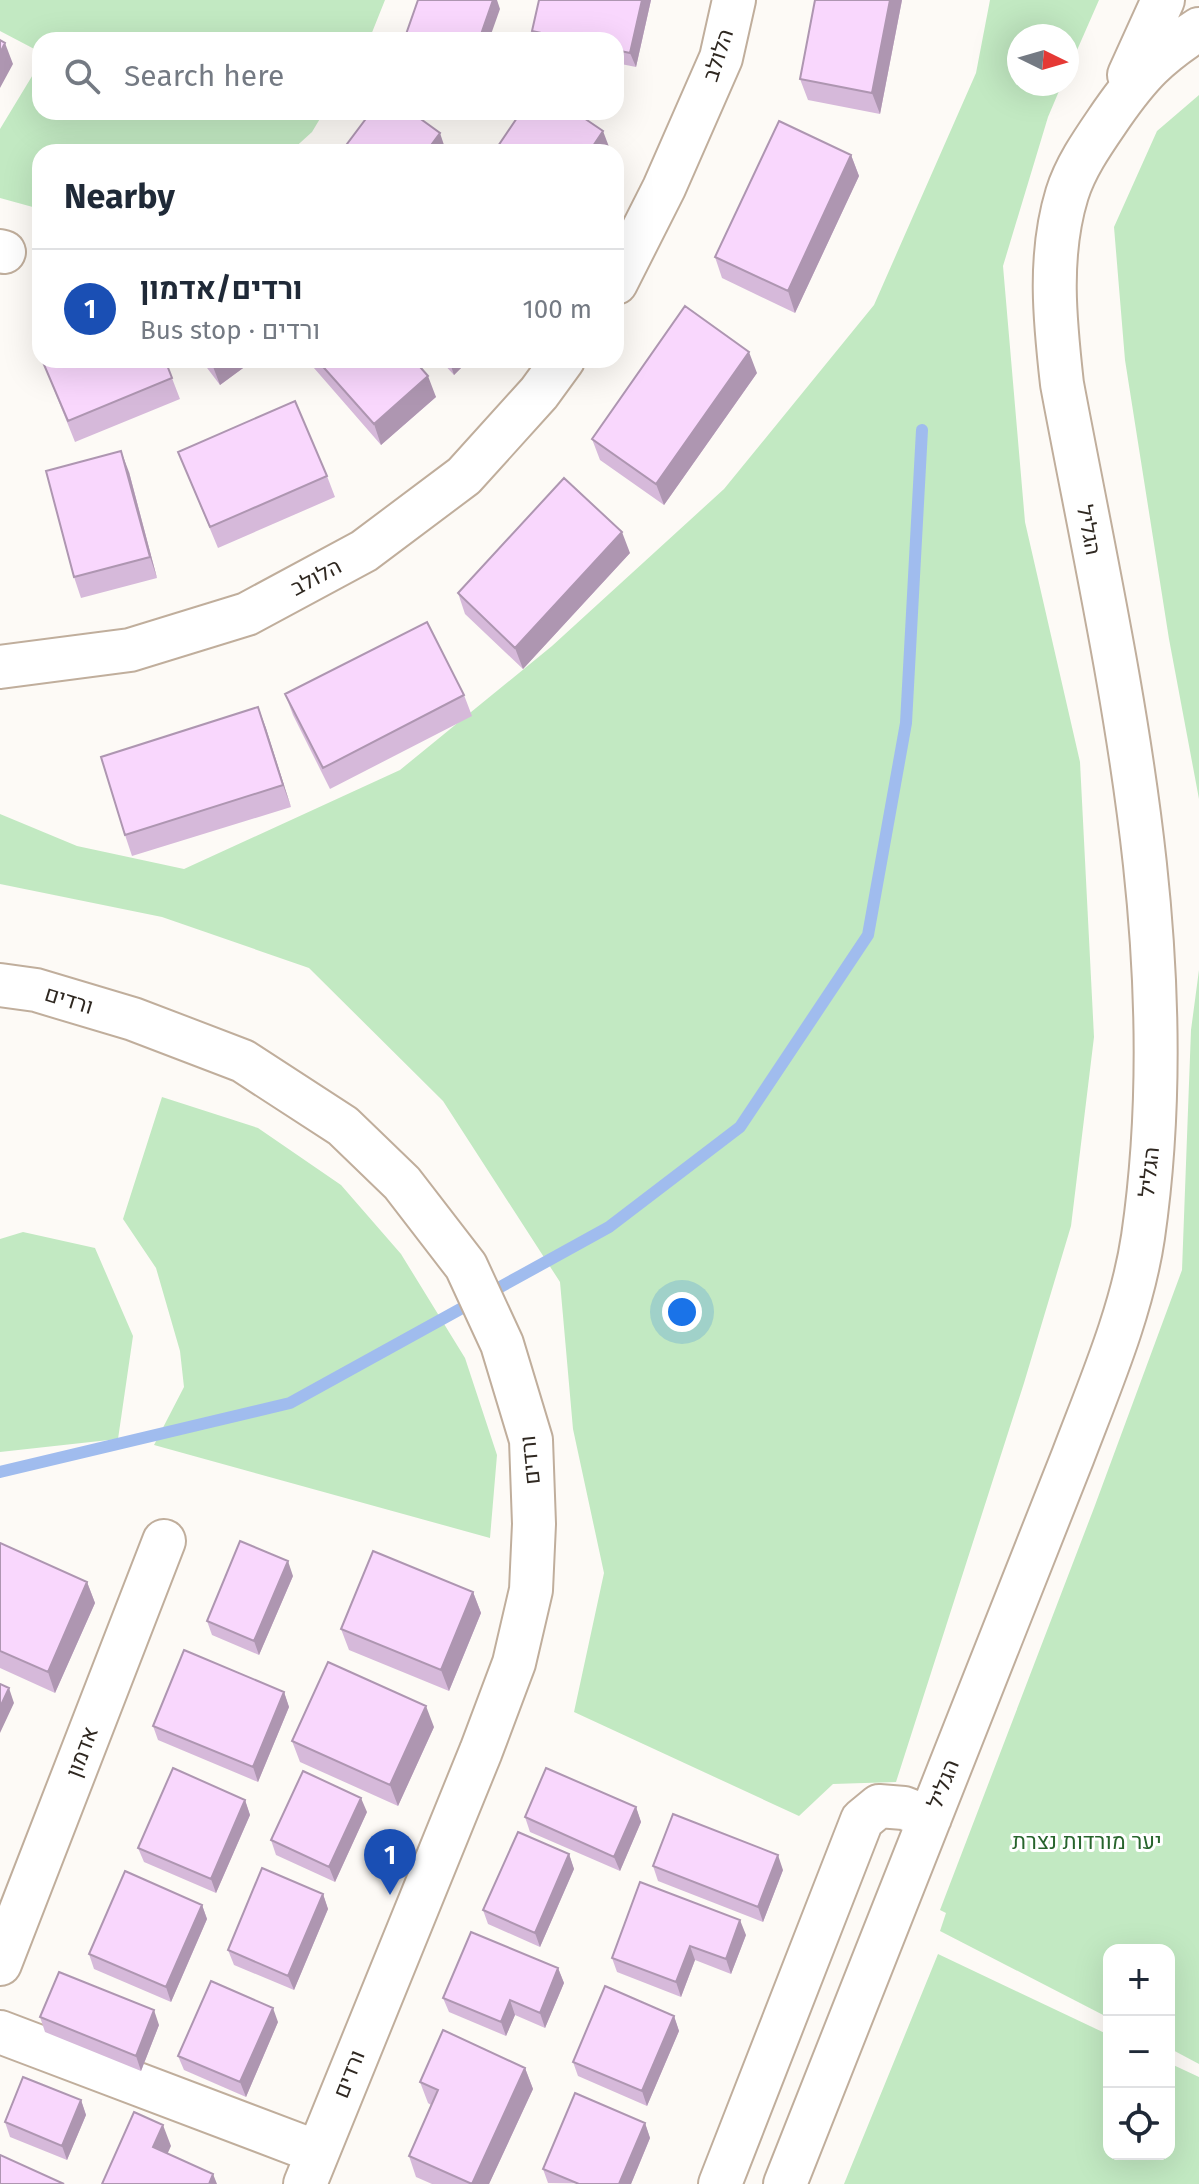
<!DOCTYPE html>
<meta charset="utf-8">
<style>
body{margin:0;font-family:"Fira Sans",Heebo,sans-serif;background:#f2f2f3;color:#1f2937}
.controls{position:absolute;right:24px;bottom:24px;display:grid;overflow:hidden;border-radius:16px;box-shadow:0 8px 32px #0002}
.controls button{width:72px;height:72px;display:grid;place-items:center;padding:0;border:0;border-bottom:2px solid #e0e1e3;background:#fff;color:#1f2937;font:40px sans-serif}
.compass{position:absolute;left:1007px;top:24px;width:72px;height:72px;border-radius:50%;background:#fff;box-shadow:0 8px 32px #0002;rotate:95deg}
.you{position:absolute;left:682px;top:1312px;width:28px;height:28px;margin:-20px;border:6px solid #fff;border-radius:50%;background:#1a73e8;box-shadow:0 0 0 12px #1a73e833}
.badge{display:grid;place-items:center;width:52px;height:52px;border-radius:50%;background:#8b6c0c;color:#fff;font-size:26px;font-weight:700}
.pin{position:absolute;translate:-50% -66px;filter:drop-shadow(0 2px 4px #0008)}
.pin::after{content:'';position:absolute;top:42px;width:28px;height:24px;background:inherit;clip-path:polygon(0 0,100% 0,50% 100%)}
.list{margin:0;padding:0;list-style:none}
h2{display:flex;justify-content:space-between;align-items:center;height:104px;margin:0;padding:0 32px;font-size:34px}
h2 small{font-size:26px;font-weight:400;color:#747a83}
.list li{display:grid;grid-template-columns:52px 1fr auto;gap:24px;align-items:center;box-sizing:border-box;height:120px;padding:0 32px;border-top:2px solid #e0e1e3}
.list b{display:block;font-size:30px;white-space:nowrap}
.list p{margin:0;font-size:26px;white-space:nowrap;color:#747a83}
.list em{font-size:26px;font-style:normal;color:#747a83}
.icon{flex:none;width:44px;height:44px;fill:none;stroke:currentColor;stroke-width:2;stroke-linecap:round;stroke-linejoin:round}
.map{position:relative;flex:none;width:1199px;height:2184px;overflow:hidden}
.search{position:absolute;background:#fff;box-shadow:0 8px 32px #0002;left:32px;top:32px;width:592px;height:88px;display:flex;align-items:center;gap:20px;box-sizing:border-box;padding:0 28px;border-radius:24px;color:#747a83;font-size:30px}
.panel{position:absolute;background:#fff;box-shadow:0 8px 32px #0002;left:32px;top:144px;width:592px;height:224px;border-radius:24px}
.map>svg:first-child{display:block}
</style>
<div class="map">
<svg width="1199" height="2184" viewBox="0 0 1199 2184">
<rect width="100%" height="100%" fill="#fdfaf6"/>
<path fill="#c2e9c2" d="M 0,0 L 385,0 L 369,40 L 40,40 L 40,52 L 0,31 Z
M 990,0 L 1099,0 L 1067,73 L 1067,36 L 1019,36 L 1019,84 L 1062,84 L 1048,117 L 1003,266 L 1025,522 L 1080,762 L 1094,1037 L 1071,1226 L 1024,1383 L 896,1782 L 833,1784 L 799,1816 L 574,1712 L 604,1573 L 573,1429 L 560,1282 L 443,1101 L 309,968 L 162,917 L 0,884 L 0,814 L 77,846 L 184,869 L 400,770 L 552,646 L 724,489 L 874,305 L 976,73 Z
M 40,63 L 40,112 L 324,112 L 312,132 L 290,152 L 40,152 L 40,209 L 0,198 L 0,129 Z
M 1199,95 L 1199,799 L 1169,639 L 1125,360 L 1114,227 L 1157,131 Z
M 1199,970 L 1199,2064 L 1169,2048 L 1169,1950 L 1109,1950 L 1109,2018 L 940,1931 L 946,1913 L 940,1910 L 1094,1508 L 1182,1270 L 1191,1030 Z
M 162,1097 L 258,1128 L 341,1185 L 401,1254 L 465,1358 L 497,1455 L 490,1538 L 154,1445 L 184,1387 L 180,1351 L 156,1268 L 123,1219 Z
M 23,1232 L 95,1248 L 133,1336 L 118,1439 L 0,1452 L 0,1239 Z
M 938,1954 L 1109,2035 L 1109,2154 L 1169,2154 L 1169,2063 L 1199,2077 L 1199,2184 L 844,2184 Z"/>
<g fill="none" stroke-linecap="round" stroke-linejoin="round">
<path stroke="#a0bcee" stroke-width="12" d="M 0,1472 L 290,1403 L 609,1227 L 740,1127 L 868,935 L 906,723 L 922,430"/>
<defs>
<path id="minor" d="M 1129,75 L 1163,0
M 0,251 L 4,252
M 616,283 L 664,188 L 721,58 L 734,0
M 0,667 L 130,650 L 247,614 L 364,551 L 464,476 L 539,393 L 563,360
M 0,985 L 36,990 L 133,1019 L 243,1061 L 343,1126 L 402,1183 L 466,1266 L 502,1344 L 531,1440 L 534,1524 L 531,1590 L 514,1663 L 481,1751 L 305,2184
M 0,1964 L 164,1541
M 0,2032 L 317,2152
M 720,2184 L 862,1820 L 879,1806 L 904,1808 L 930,1818
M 785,2184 L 1073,1456 C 1100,1385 1132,1311 1143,1237 C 1185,948 1115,666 1062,384 C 1055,322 1048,256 1067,194 C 1076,165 1095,139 1112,114 C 1140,74 1157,56 1199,29"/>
</defs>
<use href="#minor" stroke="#c0ae9c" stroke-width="46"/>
<use href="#minor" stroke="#fff" stroke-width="42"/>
</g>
<path fill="#d6b9da" d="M 539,0 L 651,0 L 636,67 L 616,63 L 616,40 L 536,40 L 532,31 Z
M 902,0 L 880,114 L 808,100 L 800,79 Z
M 851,155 L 859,176 L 795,313 L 722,278 L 715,257 Z
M 42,360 L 165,360 L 180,399 L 75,442 Z
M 201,360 L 254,360 L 220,385 Z
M 307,360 L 414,360 L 436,397 L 381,445 Z
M 440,360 L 469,360 L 454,375 Z
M 757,373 L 664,505 L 600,460 L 592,439 Z
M 178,452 L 327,476 L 335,497 L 218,548 Z
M 129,472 L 157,578 L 81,598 L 74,577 Z
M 630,553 L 523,669 L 465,614 L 458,593 Z
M 285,694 L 464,695 L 472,716 L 330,789 L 293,715 Z
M 258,707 L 291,807 L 132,856 L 125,835 Z
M 0,1543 L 87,1582 L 95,1603 L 55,1693 L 0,1668 Z
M 293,1576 L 259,1655 L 212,1635 L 207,1621 Z
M 473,1592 L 481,1613 L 449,1691 L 349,1650 L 341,1629 Z
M 284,1692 L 289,1707 L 258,1782 L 158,1740 L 153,1726 Z
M 434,1727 L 398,1806 L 300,1762 L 292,1741 Z
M 245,1800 L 250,1815 L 216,1893 L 144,1862 L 138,1848 Z
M 636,1807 L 641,1822 L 620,1871 L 530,1832 L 525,1817 Z
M 367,1812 L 335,1882 L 276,1855 L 271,1840 Z
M 569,1854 L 574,1869 L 540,1947 L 488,1924 L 483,1910 Z
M 653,1866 L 783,1870 L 763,1922 L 658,1881 Z
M 323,1894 L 328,1909 L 294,1990 L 234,1965 L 228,1950 Z
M 202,1905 L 207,1919 L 171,2002 L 94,1969 L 89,1954 Z
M 746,1935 L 731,1974 L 695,1960 L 681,1997 L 617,1972 L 612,1958 Z
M 558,1968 L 564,1983 L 545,2028 L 515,2015 L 506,2036 L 449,2012 L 443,1998 Z
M 674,2016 L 679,2031 L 647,2106 L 578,2076 L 573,2062 Z
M 40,2017 L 159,2025 L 141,2071 L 45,2032 Z
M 278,2022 L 246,2097 L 184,2070 L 178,2056 Z
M 525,2068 L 533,2089 L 489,2184 L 432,2184 L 416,2177 L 409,2156 L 431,2105 L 428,2103 L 420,2082 Z
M 81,2100 L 86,2115 L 67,2160 L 10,2137 L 5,2122 Z
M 645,2123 L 650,2138 L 631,2184 L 548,2183 L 543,2169 Z"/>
<path fill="#ae96b1" d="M 493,0 L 497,0 L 500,9 L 489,40 L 479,40 Z
M 642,0 L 651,0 L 636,67 L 630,53 Z
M 890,0 L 902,0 L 880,114 L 872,93 Z
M 5,43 L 13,64 L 0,88 L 0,53 Z
M 603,131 L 611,152 L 589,152 Z
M 440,133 L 445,148 L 442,152 L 426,152 Z
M 851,155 L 859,176 L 795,313 L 788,291 Z
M 749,352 L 757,373 L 664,505 L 656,484 Z
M 218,360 L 254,360 L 220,385 L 212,364 Z
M 449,360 L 469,360 L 454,375 Z
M 428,376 L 436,397 L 381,445 L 374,424 Z
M 121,451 L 129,472 L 157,578 L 150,557 Z
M 622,532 L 630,553 L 523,669 L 515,648 Z
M 258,707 L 266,728 L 291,807 L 283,785 Z
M 288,1561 L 293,1576 L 259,1655 L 254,1641 Z
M 87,1582 L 95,1603 L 55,1693 L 48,1672 Z
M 473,1592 L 481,1613 L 449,1691 L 441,1670 Z
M 9,1688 L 14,1703 L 0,1733 L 0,1707 Z
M 284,1692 L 289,1707 L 258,1782 L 253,1767 Z
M 426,1706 L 434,1727 L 398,1806 L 390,1785 Z
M 361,1798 L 367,1812 L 335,1882 L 329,1867 Z
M 245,1800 L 250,1815 L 216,1893 L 211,1879 Z
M 636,1807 L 641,1822 L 620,1871 L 614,1857 Z
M 569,1854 L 574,1869 L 540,1947 L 535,1933 Z
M 778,1855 L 783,1870 L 763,1922 L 758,1907 Z
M 323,1894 L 328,1909 L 294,1990 L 288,1976 Z
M 202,1905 L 207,1919 L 171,2002 L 166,1987 Z
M 740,1920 L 746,1935 L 731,1974 L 726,1959 Z
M 690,1946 L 695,1960 L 681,1997 L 676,1982 Z
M 558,1968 L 564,1983 L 545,2028 L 540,2013 Z
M 510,2000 L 515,2015 L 506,2036 L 501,2022 Z
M 273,2008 L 278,2022 L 246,2097 L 240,2082 Z
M 154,2010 L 159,2025 L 141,2071 L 136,2056 Z
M 674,2016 L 679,2031 L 647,2106 L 642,2091 Z
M 525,2068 L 533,2089 L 489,2184 L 472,2184 Z
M 81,2100 L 86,2115 L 67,2160 L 62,2146 Z
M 645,2123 L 650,2138 L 631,2184 L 619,2184 Z
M 163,2125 L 171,2146 L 161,2168 L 153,2147 Z
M 213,2174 L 217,2184 L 209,2184 Z"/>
<path fill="#f9d7fd" stroke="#ae96b1" stroke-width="2" d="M 418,0 L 493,0 L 479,40 L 404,40 Z
M 539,0 L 642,0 L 630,53 L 616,50 L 616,40 L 574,40 L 532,31 Z
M 815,0 L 890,0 L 872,93 L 800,79 Z
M 0,40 L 5,43 L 0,53 Z
M 371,112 L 411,112 L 440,133 L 426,152 L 341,152 Z
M 521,112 L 575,112 L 603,131 L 589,152 L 494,152 Z
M 779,121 L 851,155 L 788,291 L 715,257 Z
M 685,306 L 749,352 L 656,484 L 592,439 Z
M 42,360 L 165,360 L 172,378 L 68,421 Z
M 209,360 L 218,360 L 212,364 Z
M 317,360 L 414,360 L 428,376 L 374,424 Z
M 295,401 L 327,476 L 210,527 L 178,452 Z
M 121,451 L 150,557 L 74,577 L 46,471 Z
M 564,478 L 622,532 L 515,648 L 458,593 Z
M 427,622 L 464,695 L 323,768 L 285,694 Z
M 258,707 L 283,785 L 125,835 L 101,757 Z
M 240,1541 L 288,1561 L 254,1641 L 207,1621 Z
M 0,1543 L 87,1582 L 48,1672 L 0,1651 Z
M 373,1551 L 473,1592 L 441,1670 L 341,1629 Z
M 184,1650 L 284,1692 L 253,1767 L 153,1726 Z
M 328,1662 L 426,1706 L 390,1785 L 292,1741 Z
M 0,1684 L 9,1688 L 0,1707 Z
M 173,1768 L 245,1800 L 211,1879 L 138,1848 Z
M 546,1768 L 636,1807 L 614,1857 L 525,1817 Z
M 303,1771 L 361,1798 L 329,1867 L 271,1840 Z
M 673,1814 L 778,1855 L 758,1907 L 653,1866 Z
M 518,1832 L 569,1854 L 535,1933 L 483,1910 Z
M 262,1868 L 323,1894 L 288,1976 L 228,1950 Z
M 125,1871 L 202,1905 L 166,1987 L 89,1954 Z
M 640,1882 L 740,1920 L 726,1959 L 690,1946 L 676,1982 L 612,1958 Z
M 471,1932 L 558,1968 L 540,2013 L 510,2000 L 501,2022 L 443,1998 Z
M 59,1972 L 154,2010 L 136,2056 L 40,2017 Z
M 211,1981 L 273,2008 L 240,2082 L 178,2056 Z
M 605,1986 L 674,2016 L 642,2091 L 573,2062 Z
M 443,2030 L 525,2068 L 472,2184 L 409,2156 L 438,2090 L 420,2082 Z
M 23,2077 L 81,2100 L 62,2146 L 5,2122 Z
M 575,2093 L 645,2123 L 619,2184 L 579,2184 L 543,2169 Z
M 134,2112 L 163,2125 L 153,2147 L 213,2174 L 209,2184 L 102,2184 Z
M 0,2155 L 64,2184 L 0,2184 Z"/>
<g text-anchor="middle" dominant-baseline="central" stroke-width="6" stroke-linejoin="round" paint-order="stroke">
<g font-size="22" fill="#2f2821" stroke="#fff">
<text transform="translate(718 55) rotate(-72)">הלולב</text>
<text transform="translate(1089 530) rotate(79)">הגליל</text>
<text transform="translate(316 577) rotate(-28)">הלולב</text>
<text transform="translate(69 1000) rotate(17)">ורדים</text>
<text transform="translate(1149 1172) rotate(-84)">הגליל</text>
<text transform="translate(530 1460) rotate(-96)">ורדים</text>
<text transform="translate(82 1752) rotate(-69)">אדמון</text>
<text transform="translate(943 1784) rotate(-68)">הגליל</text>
<text transform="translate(349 2074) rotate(-68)">ורדים</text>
</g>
<g font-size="22" fill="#27642c" stroke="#fff">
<text x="1087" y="1841">יער מורדות נצרת</text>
</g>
</g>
</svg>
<div class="controls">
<button>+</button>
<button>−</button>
<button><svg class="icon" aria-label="locate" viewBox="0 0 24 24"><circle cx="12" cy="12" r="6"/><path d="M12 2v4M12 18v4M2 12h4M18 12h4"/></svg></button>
</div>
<svg class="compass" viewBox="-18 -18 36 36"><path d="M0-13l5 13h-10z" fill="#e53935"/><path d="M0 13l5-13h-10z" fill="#747a83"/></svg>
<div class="you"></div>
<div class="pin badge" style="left:390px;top:1895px;background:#1a4fb4">1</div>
<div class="search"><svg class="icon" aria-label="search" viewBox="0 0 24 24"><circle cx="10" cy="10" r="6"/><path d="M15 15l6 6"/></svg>Search here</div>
<section class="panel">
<h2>Nearby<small></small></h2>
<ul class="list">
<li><span class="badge" style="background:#1a4fb4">1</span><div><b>ורדים/אדמון</b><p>Bus stop · ורדים</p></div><em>100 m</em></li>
</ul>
</section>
</div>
